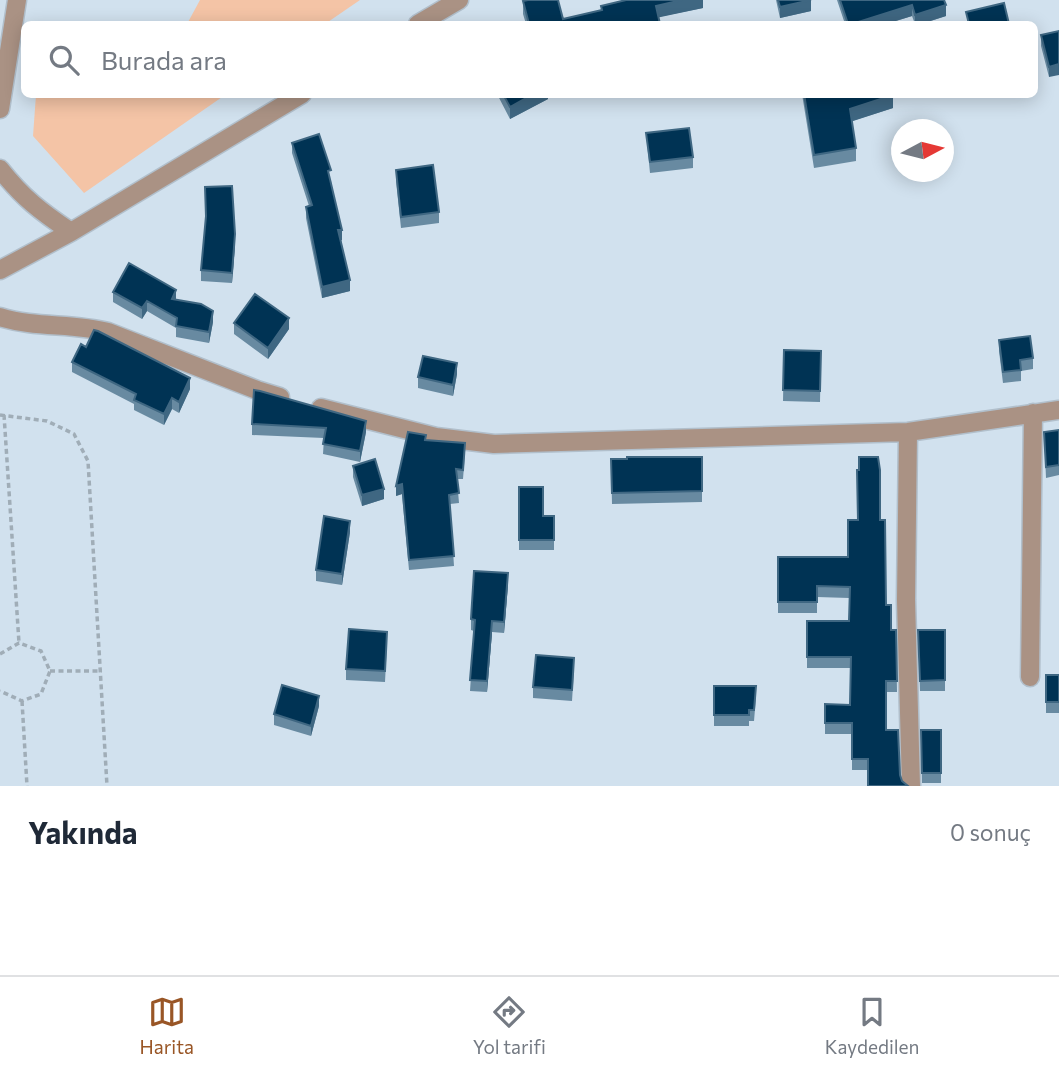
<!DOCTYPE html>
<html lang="tr">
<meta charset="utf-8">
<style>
body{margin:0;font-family:Commissioner,sans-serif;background:#f2f2f3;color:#1f2937}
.compass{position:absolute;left:891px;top:119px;width:63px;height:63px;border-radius:50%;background:#fff;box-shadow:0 4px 18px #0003;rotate:83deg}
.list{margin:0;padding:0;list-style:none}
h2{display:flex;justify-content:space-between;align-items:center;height:91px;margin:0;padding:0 28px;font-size:30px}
h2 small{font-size:23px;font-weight:400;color:#747a83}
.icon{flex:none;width:38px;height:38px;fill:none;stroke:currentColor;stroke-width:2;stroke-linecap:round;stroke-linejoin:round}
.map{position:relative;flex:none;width:1059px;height:786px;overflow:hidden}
.search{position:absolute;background:#fff;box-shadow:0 4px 18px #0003;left:21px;right:21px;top:21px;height:77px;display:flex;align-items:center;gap:18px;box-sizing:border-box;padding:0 24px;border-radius:10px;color:#747a83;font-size:26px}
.sheet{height:189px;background:#fff}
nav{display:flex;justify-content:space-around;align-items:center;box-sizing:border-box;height:98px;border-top:2px solid #e0e1e3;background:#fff;font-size:19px;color:#747a83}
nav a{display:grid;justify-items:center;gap:4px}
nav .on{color:#995626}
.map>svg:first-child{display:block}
</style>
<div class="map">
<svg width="1059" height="786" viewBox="0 0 1059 786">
<rect width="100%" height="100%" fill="#d1e1ee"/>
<path fill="#f4c4a6" d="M 200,0 L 360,0 L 325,24 L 187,24 Z
M 36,95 L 36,94 L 225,95 L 84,193 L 33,136 Z"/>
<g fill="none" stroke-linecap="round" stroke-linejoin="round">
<defs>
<path id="minor" d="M 418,24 L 459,0
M 0,109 L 17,0
M 0,169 C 23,198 40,211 71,232
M 0,270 L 71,232 L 302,94
M 0,317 C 35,328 72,323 108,332 L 257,390 L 280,397
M 321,408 L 436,437 L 494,444 L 908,432 L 1059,410
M 908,432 L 906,600 L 911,786
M 1030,677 L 1033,413"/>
</defs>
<use href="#minor" stroke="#b1bfcb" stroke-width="21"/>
<path stroke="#a0adb7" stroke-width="3.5" stroke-dasharray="5 3.5" stroke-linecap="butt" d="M 0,415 L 47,421 L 74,434 L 88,461 L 107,786
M 4,415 L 19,643
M 0,654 L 19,643 L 41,651 L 50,671 L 41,694 L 22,701 L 0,691
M 50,671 L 102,671
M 22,701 L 27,786"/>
<use href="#minor" stroke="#aa9284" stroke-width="18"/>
</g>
<path fill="#688aa1" d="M 623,0 L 703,0 L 703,8 L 658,17 L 660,24 L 526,24 L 523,14 L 523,1 L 563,19 L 601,10 L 601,6 L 623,1 Z
M 776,0 L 811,0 L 811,11 L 780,18 Z
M 837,0 L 944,0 L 946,16 L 921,24 L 915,24 L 912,16 L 886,24 L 845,24 Z
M 1059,31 L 1049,77 L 1041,46 L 1041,35 Z
M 497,94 L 548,94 L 548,99 L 510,119 Z
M 802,94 L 893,94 L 893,108 L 852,121 L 856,148 L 856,161 L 814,168 Z
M 646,133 L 693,157 L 693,168 L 650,173 Z
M 292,143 L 331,181 L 350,291 L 322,298 L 306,218 L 306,207 L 309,206 L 292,153 Z
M 396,170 L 439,212 L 439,223 L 401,228 L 396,181 Z
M 235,245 L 232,283 L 201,281 L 201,270 Z
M 113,292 L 176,300 L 213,322 L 209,343 L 176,337 L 176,328 L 147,311 L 142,319 L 113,302 Z
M 234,323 L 289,329 L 268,359 L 234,334 Z
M 999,340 L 1033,358 L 1033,369 L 1021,371 L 1021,381 L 1003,383 L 999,351 Z
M 784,350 L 821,351 L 820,402 L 783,401 Z
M 72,362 L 190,389 L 179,413 L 172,409 L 164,425 L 134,410 L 134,404 L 72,372 Z
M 457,374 L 453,396 L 418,388 L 418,377 Z
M 366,421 L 366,432 L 360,462 L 323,454 L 324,438 L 252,435 L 252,424 Z
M 1059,430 L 1059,475 L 1046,478 L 1044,432 Z
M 426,440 L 465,453 L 463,479 L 457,479 L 459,503 L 450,504 L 454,566 L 409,570 L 402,494 L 396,496 Z
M 702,457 L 702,502 L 612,504 L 611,459 Z
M 353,466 L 384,499 L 362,506 L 353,477 Z
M 519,487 L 543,516 L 554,516 L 554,550 L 519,550 Z
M 880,520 L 886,605 L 891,630 L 896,630 L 897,692 L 886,692 L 868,770 L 852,770 L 852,734 L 825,734 L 825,704 L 850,705 L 851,668 L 807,668 L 807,621 L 849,621 L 849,598 L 817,597 L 817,613 L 778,613 L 778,557 L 848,557 Z
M 350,532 L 342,585 L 316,581 L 316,570 Z
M 508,584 L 504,633 L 492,632 L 487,692 L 470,691 L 474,631 L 471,630 L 471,619 Z
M 918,630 L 945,630 L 945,691 L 920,691 Z
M 387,643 L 385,682 L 346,680 L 346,669 Z
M 574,669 L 572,701 L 533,698 L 533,687 Z
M 1046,675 L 1059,675 L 1059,713 L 1046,713 Z
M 714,686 L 756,697 L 754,721 L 749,721 L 749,726 L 714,726 Z
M 319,706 L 311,736 L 274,725 L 274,714 Z
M 921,730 L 941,730 L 941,783 L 922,783 Z"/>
<path fill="#3f6782" d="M 682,0 L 703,0 L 703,8 L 656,18 L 656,6 Z
M 811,0 L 811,11 L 780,18 L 780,7 Z
M 912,5 L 912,16 L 886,24 L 852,24 Z
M 946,5 L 946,16 L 921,24 L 915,24 L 915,15 Z
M 1059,64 L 1059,75 L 1049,77 L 1049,67 Z
M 533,94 L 548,94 L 548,99 L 510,119 L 510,107 Z
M 596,94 L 613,94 L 596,98 Z
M 893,95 L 893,108 L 850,122 L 850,109 Z
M 338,230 L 342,230 L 342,240 L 338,241 Z
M 235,234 L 235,245 L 232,283 L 232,273 Z
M 350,280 L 350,291 L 322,298 L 322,287 Z
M 176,290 L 176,301 L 172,299 Z
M 147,301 L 147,311 L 142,319 L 142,308 Z
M 213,311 L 213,322 L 209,343 L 209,332 Z
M 289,318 L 289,329 L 268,359 L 268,348 Z
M 457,363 L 457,374 L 453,396 L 453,385 Z
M 190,378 L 190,389 L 179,413 L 179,402 Z
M 172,398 L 172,409 L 164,425 L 164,414 Z
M 366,421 L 366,432 L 360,462 L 360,451 Z
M 402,484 L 402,494 L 396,496 L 396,486 Z
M 384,489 L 384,499 L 362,506 L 362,495 Z
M 350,521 L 350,532 L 342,585 L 342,574 Z
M 508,573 L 508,584 L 504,633 L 504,622 Z
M 492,621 L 492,632 L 487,692 L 487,681 Z
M 319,696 L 319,706 L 311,736 L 311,726 Z"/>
<path fill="#003354" stroke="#3f6782" stroke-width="2" d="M 528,0 L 558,0 L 563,19 L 602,10 L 601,6 L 626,0 L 682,0 L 656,6 L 660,24 L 529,24 L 523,1 Z
M 778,0 L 811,0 L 780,7 Z
M 840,0 L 944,0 L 946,5 L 915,15 L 912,5 L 852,24 L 848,24 Z
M 1004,3 L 1009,24 L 969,24 L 966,12 Z
M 1059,31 L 1059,64 L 1049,67 L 1041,35 Z
M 503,94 L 533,94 L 510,107 Z
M 804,94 L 893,94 L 893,95 L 850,109 L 856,148 L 814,155 Z
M 689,128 L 693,157 L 650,162 L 646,133 Z
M 319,134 L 331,170 L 328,171 L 342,230 L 338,230 L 350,280 L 322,287 L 306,207 L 312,205 L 292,143 Z
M 433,165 L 439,212 L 401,217 L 396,170 Z
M 232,186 L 235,234 L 232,273 L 201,270 L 206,216 L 205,187 Z
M 129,263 L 176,290 L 172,299 L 201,304 L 213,311 L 209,332 L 176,326 L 177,318 L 147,301 L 142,308 L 113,292 Z
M 255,294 L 289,318 L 268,348 L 234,323 Z
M 94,330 L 98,331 L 190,378 L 179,402 L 172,398 L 164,414 L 134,400 L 136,394 L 72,362 L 81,344 L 86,347 Z
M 1030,336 L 1033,358 L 1020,360 L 1021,370 L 1003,372 L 999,340 Z
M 784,350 L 821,351 L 820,391 L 783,390 Z
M 423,356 L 457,363 L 453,385 L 418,377 Z
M 254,390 L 260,391 L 366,421 L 360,451 L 323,444 L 326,428 L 252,424 Z
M 1059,430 L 1059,465 L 1046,467 L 1044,432 Z
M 408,432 L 426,435 L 425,440 L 465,443 L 463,470 L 456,469 L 459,493 L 449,495 L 454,556 L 409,560 L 402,484 L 396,486 Z
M 627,457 L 702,457 L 702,491 L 612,493 L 611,459 L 627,459 Z
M 859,457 L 878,457 L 880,470 L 880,520 L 885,520 L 886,605 L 891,605 L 891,630 L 896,630 L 897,681 L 886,681 L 886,730 L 898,730 L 900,775 L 902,781 L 908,786 L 868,786 L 868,759 L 852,759 L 852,723 L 825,723 L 825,704 L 850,705 L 851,657 L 807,657 L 807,621 L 849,621 L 850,587 L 817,586 L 817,602 L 778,602 L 778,557 L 848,557 L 848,520 L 858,520 L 857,470 L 859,470 Z
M 375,459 L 384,489 L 362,495 L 353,466 Z
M 519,487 L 543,487 L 543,516 L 554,516 L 554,540 L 519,540 Z
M 324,516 L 350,521 L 342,574 L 316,570 Z
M 474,571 L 508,573 L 504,622 L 492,621 L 487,681 L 470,680 L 475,620 L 471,619 Z
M 349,629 L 387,632 L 385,671 L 346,669 Z
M 918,630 L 945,630 L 945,680 L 920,681 Z
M 536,655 L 574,658 L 572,690 L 533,687 Z
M 1046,675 L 1059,675 L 1059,702 L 1046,702 Z
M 282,685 L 319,696 L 311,726 L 274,714 Z
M 714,686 L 756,686 L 754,710 L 749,710 L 749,715 L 714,715 Z
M 921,730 L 941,730 L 941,773 L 922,773 Z"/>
</svg>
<svg class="compass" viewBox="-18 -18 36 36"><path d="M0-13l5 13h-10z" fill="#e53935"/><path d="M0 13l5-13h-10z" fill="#747a83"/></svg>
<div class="search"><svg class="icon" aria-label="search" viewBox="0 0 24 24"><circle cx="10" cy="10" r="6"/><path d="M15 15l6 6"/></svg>Burada ara</div>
</div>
<section class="sheet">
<h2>Yakında<small>0 sonuç</small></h2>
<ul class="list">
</ul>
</section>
<nav>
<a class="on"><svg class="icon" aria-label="map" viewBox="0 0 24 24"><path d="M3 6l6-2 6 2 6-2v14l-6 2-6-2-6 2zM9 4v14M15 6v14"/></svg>Harita</a>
<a><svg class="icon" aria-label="directions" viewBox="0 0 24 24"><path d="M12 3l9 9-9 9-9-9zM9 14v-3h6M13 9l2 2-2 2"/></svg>Yol tarifi</a>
<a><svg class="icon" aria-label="saved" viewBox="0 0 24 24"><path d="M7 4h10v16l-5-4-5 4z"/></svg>Kaydedilen</a>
</nav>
